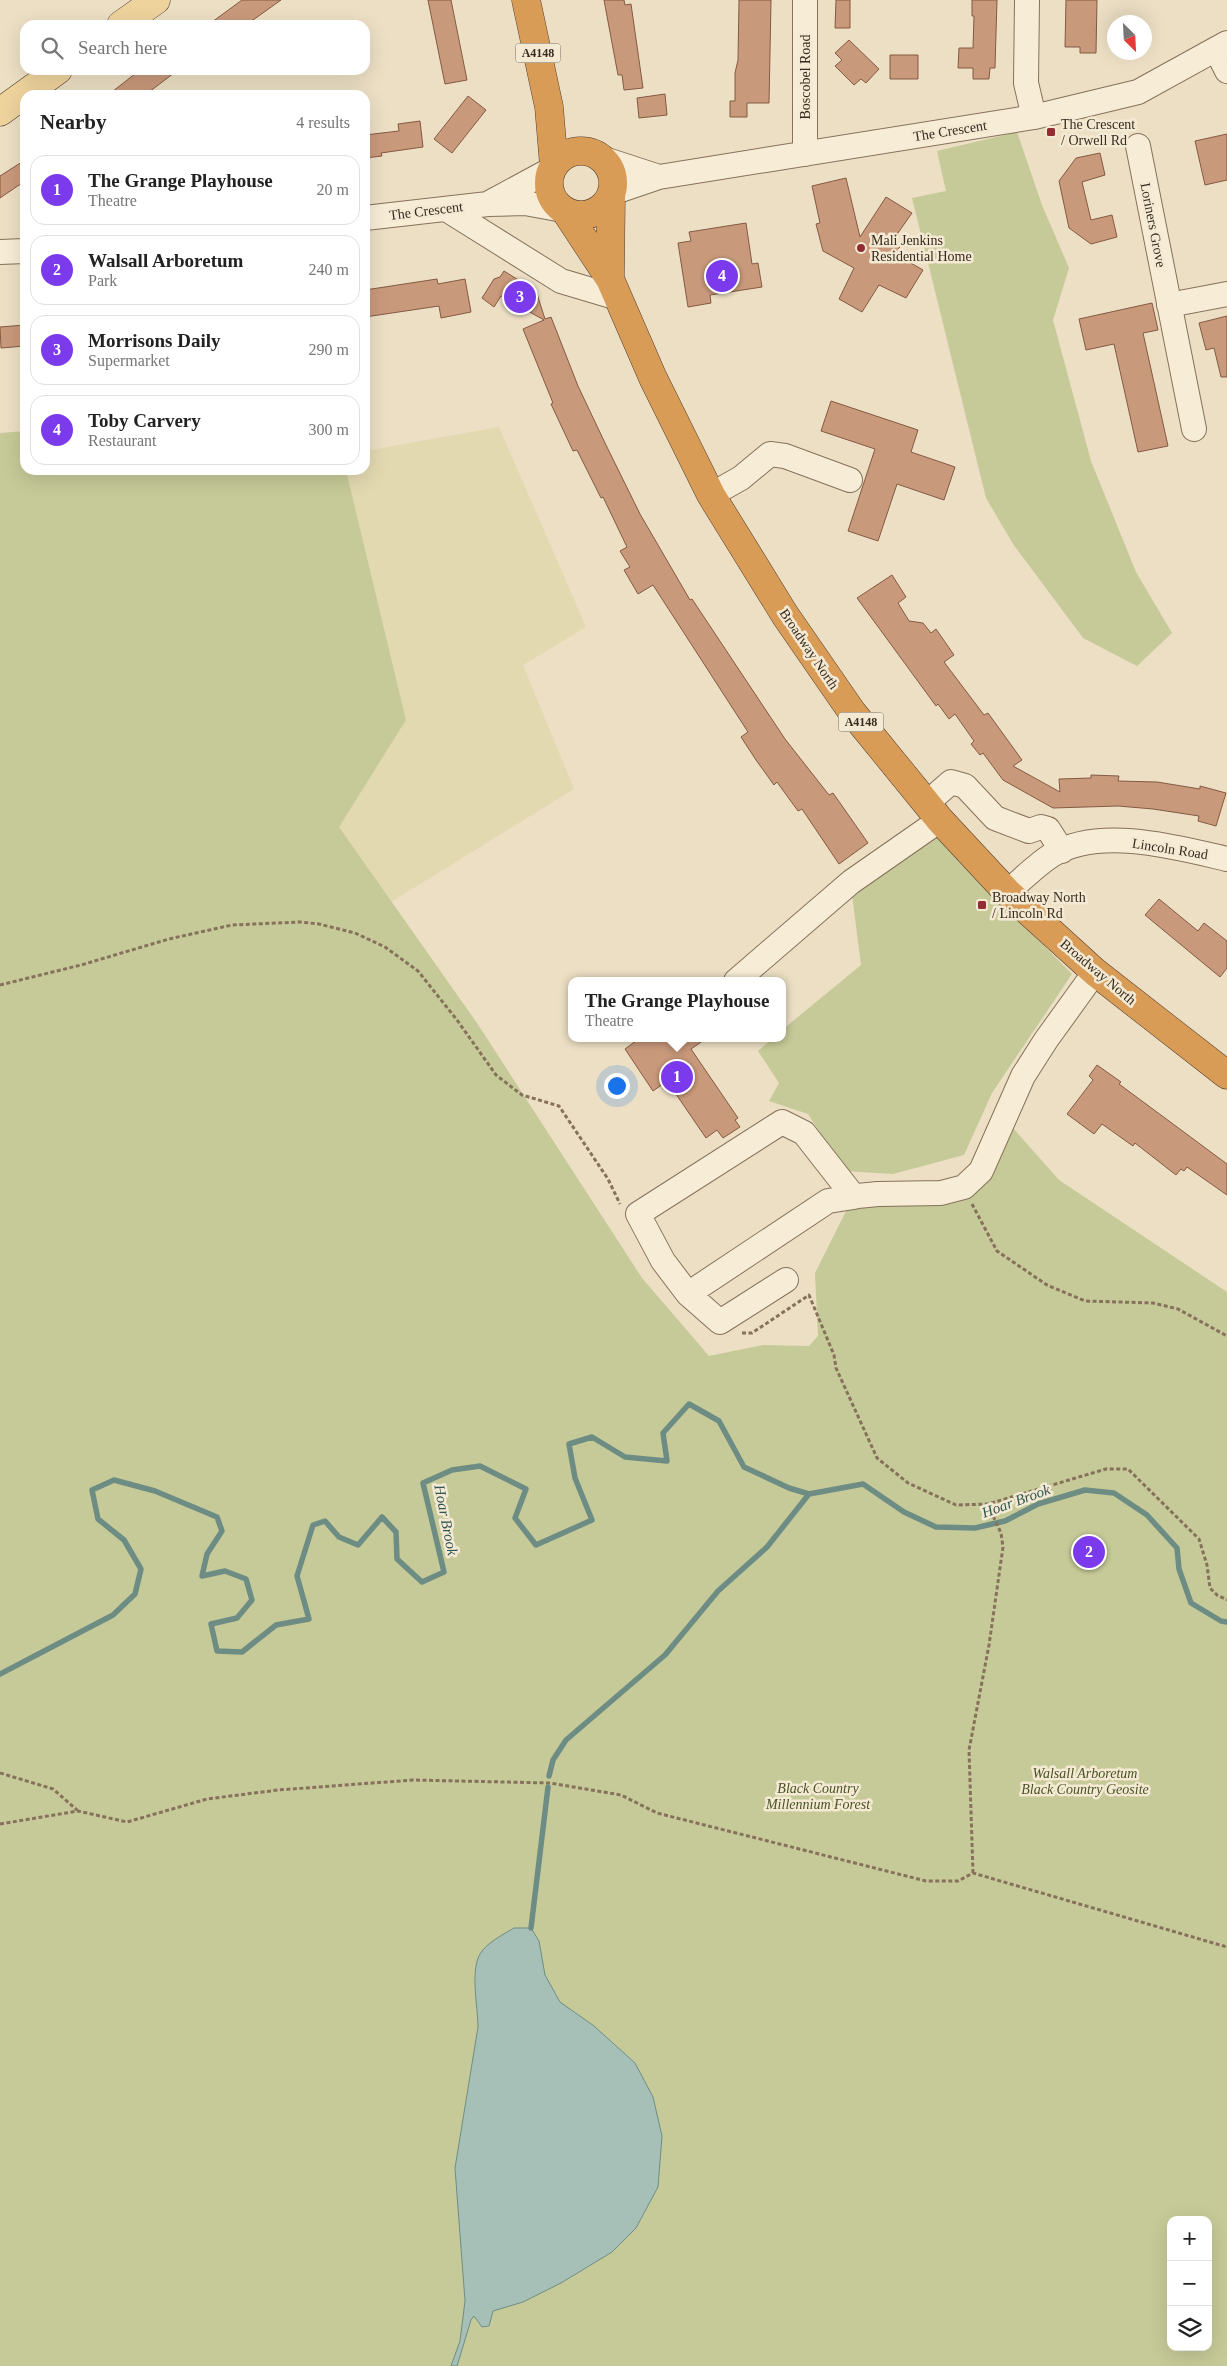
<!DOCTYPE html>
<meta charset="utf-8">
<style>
body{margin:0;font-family:Georgia,serif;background:#f6f6f6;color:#222}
.controls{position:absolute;right:15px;bottom:15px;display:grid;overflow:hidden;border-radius:10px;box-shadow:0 5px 20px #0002}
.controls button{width:45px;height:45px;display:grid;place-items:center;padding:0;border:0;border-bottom:1px solid #e0e0e0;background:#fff;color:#222;font:25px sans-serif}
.compass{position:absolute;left:1107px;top:15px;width:45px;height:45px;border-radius:50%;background:#fff;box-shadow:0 5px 20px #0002;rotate:156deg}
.you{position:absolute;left:616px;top:1085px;width:18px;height:18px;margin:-12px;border:4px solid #fff;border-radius:50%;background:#1a73e8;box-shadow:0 0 0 8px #1a73e833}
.badge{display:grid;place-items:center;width:32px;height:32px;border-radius:50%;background:#7c3aed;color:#fff;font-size:16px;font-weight:700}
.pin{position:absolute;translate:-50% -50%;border:2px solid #fff;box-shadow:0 1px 5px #0006}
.popup{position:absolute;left:568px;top:977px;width:218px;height:65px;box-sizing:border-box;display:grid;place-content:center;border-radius:10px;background:#fff;filter:drop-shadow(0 1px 4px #0005);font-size:16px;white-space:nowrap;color:#767676}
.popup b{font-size:19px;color:#222}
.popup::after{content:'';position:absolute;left:50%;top:100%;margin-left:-10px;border:10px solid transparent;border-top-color:#fff}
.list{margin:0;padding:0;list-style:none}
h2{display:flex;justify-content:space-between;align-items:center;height:65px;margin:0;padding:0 20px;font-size:21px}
h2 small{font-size:16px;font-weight:400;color:#767676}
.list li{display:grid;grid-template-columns:32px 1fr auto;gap:15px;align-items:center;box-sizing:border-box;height:70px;margin:0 10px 10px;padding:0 10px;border:1px solid #e0e0e0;border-radius:15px}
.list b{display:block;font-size:19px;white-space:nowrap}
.list p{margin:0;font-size:16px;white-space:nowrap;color:#767676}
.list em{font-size:16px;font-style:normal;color:#767676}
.icon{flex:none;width:28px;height:28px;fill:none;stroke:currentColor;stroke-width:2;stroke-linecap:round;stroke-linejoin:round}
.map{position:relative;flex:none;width:1227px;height:2366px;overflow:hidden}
.search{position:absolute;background:#fff;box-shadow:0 5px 20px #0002;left:20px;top:20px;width:350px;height:55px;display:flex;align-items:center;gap:12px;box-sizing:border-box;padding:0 18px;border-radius:15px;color:#767676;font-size:19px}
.panel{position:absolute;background:#fff;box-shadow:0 5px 20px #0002;left:20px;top:90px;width:350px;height:385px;border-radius:15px}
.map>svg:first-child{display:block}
</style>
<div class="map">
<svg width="1227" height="2366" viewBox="0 0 1227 2366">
<rect width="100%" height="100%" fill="#ecdfc4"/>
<path fill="#e2d9b1" d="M 499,427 L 586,627 L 523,665 L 574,789 L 391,902 L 338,827 L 406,720 L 346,470 L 365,470 L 365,451 Z"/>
<path fill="#c6ca98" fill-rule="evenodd" d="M 1017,132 L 1042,205 L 1069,268 L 1053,320 L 1091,461 L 1136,572 L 1172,633 L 1137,666 L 1083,638 L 1013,544 L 986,498 L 912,198 L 946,191 L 937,151 Z
M 25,431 L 25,470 L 346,470 L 406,720 L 339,827 L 477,1023 L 642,1278 L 709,1356 L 763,1345 L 809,1346 L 818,1336 L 815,1273 L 848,1207 L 928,1204 L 1013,1128 L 1059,1180 L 1227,1292 L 1227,2366 L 0,2366 L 0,433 ZM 1171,2220 L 1208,2220 L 1208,2347 L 1171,2347 Z
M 934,835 L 1072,974 L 992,1093 L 964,1155 L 893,1174 L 844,1171 L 808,1114 L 769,1101 L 779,1083 L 758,1051 L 773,1038 L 782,1038 L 782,1030 L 861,965 L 852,895 Z"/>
<path fill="#a6c0b7" stroke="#6d8d84" d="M 514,1928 L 531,1928 L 539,1941 L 545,1975 L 560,2002 L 594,2026 L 635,2063 L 653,2097 L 662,2136 L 658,2187 L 636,2228 L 612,2252 L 561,2283 L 523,2302 L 493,2311 L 489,2326 L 482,2327 L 474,2316 L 471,2320 L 457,2366 L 451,2366 L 460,2341 L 465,2301 L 455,2168 L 478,2027 C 478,2006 469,1967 482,1951 C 490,1941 504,1934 514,1928 Z"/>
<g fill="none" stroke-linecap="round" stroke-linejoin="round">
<path stroke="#6d8d84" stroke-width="5.5" d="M 0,1674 L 113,1615 L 135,1594 L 141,1569 L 124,1540 L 98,1519 L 92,1490 L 114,1480 L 155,1491 L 217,1517 L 222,1531 L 207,1554 L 202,1576 L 225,1571 L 246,1579 L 252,1600 L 237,1618 L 211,1624 L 217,1651 L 242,1652 L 276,1625 L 309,1619 L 297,1576 L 313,1525 L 325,1521 L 339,1537 L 358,1545 L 382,1517 L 396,1532 L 397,1559 L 422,1582 L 444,1572 L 423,1483 L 452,1470 L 480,1466 L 526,1489 L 515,1518 L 536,1545 L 592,1520 L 575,1478 L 569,1444 L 592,1437 L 625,1457 L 667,1461 L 663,1433 L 689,1404 L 719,1421 L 744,1467 L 789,1488 L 809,1494 L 863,1484 L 904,1512 L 936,1527 L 975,1528 L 1005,1521 L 1038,1504 L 1085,1490 L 1114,1493 L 1147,1515 L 1177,1548 L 1179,1569 L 1191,1603 L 1221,1621 L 1227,1622
M 549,1776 L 553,1760 L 566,1740 L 665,1655 L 718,1591 L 767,1547 L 809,1494
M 531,1928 L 548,1787"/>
</g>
<path fill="#c9997b" stroke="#845a42" d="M 242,0 L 281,0 L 246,25 L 208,25 Z
M 428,0 L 451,0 L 467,80 L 445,84 Z
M 604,0 L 624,0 L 625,5 L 631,4 L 643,88 L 624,90 L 622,75 L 618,75 Z
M 739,0 L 771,0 L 769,103 L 747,103 L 747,117 L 730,117 L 730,101 L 735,101 L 735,73 L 738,60 Z
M 836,0 L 850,0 L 850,28 L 835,28 Z
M 972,0 L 997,0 L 995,68 L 990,68 L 989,79 L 973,79 L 973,68 L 958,68 L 959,48 L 973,48 L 974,16 L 972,16 Z
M 1066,0 L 1097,0 L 1096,53 L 1080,53 L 1080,47 L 1065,47 Z
M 849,40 L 879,69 L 866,83 L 861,79 L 854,85 L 835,66 L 842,60 L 835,53 Z
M 890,55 L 918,55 L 918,79 L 890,79 Z
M 140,70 L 178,70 L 145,95 L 108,95 Z
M 665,94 L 667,115 L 639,118 L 637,98 Z
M 468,96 L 486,110 L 452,153 L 434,139 Z
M 420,121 L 423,147 L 381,153 L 382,156 L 365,158 L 365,135 L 399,131 L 398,124 Z
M 1227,134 L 1227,180 L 1205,185 L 1195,141 Z
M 1100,153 L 1105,175 L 1082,182 L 1091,220 L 1112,215 L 1117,237 L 1091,244 L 1069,228 L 1059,181 L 1076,158 Z
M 25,160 L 25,181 L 0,198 L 0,176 Z
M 846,178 L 860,237 L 886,197 L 912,213 L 893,240 L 901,245 L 895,254 L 923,270 L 906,298 L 879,285 L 862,312 L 839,299 L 854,268 L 823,251 L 816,224 L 820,223 L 812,186 Z
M 746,223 L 752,264 L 758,263 L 762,287 L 710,295 L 711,303 L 688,307 L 678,243 L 691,241 L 689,232 Z
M 504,271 L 536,291 L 545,319 L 551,317 L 578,386 L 605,443 L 640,514 L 690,600 L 692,599 L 785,739 L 829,795 L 833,793 L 868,843 L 839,864 L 802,809 L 798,811 L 777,782 L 774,785 L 756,760 L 741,737 L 748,732 L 653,585 L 638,594 L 624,570 L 630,567 L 620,551 L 627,547 L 603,497 L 601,498 L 577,450 L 573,451 L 551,404 L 553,403 L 523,329 L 544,320 L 501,296 L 494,307 L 482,298 L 494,279 L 500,277 Z
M 437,279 L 438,284 L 465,279 L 471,312 L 441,318 L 439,306 L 365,317 L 365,290 Z
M 1152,303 L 1158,330 L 1143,333 L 1168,446 L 1138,452 L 1114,344 L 1086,350 L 1079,319 Z
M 1227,316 L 1227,377 L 1221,377 L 1214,348 L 1206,350 L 1199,323 Z
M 25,325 L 25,346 L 1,348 L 0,327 Z
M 831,401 L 918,430 L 911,452 L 955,467 L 944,500 L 897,484 L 878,541 L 848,531 L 875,449 L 821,431 Z
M 892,575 L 906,597 L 898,603 L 909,621 L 923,623 L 931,633 L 936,629 L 954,655 L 944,662 L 984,715 L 988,713 L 1022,760 L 1013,766 L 1060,792 L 1059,779 L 1091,778 L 1091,775 L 1119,776 L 1118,781 L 1157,782 L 1200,789 L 1200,786 L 1226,793 L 1216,826 L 1198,821 L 1199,816 L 1153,809 L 1118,806 L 1053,808 L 1003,780 L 983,753 L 980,755 L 971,744 L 974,741 L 955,714 L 949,719 L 938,704 L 936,706 L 857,598 Z
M 1159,899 L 1198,931 L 1204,923 L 1227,941 L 1227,968 L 1220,977 L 1145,915 Z
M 640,1038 L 707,1038 L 691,1049 L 738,1118 L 735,1120 L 740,1127 L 723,1138 L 717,1130 L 706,1138 L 667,1081 L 653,1091 L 625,1049 Z
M 1097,1065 L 1121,1082 L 1119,1084 L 1227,1164 L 1227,1195 L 1187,1167 L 1184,1171 L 1181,1169 L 1176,1175 L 1135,1143 L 1133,1146 L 1102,1124 L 1094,1134 L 1067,1114 L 1093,1080 L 1089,1076 Z"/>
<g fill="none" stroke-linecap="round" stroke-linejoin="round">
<defs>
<path id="minor" d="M 1027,0 L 1026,83 L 1034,117
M 1216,49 L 1227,71
M 1138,146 L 1194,429
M 805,154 L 805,0
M 601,158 L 659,177
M 612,193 L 659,177 L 1034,117 L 1138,92 L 1227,43
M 491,202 L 552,169
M 446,209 L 561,281 L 618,298
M 365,218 L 488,204 L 525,203 L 563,210
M 0,252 L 25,251
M 1169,305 L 1227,294
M 711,495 L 741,478 L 770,454 L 785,456 L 850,480
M 927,803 L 951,782 L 965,786 L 995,818 L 1029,831 L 1041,827 L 1048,829 L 1062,851
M 1007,892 C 1022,880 1036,865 1052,855 C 1099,826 1176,847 1227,859
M 736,981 L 851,882 L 940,820
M 782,1122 L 804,1133 L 854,1197 L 828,1201 L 688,1294 L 663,1261 L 638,1214 Z
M 847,1197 L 878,1194 L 941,1193 L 964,1187 L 981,1171 L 1023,1076 L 1046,1040 L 1095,972
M 688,1294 L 720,1322 L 786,1280"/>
<path id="major" d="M 121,25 L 156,0
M 0,112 L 58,70"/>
<path id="highway" d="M 526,0 L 549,107 L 554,166
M549 183a32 32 0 1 1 64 0a32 32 0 1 1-64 0Z
M 566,212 L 610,279 L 653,378 L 711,495 L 785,615 L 852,712 L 940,820 L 1007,892 L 1095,972 L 1227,1075
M 610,279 L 611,196"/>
</defs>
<use href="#minor" stroke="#86715b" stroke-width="26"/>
<use href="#major" stroke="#543f2f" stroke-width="29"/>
<use href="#highway" stroke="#543f2f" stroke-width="29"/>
<path stroke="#86715b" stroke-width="3" stroke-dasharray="4 2.5" stroke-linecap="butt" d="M 0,985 L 81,965 L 169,939 L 232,925 L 300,922 L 319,924 L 355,933 L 385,947 L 418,971 L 457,1020 L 496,1075 L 522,1095 L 559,1106 L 608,1179 L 620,1204
M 972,1204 L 997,1251 L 1047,1285 L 1085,1301 L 1153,1303 L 1178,1309 L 1227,1336
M 742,1333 L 752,1333 L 809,1295 L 834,1355 L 836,1368 L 877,1458 L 908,1483 L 956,1505 L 988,1504 L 1106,1469 L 1128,1469 L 1199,1539 L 1207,1565 L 1210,1588 L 1217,1595 L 1227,1600
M 0,1773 L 53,1789 L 77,1810
M 0,1824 L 78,1811 L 127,1822 L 207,1799 L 278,1790 L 413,1780 L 550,1783 L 621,1795 L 657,1813 L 926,1881 L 958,1881 L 973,1873 L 1227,1947
M 973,1873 L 969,1750 L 989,1645 L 1003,1547 L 1001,1533 L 988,1505"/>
<use href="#minor" stroke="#f7edd7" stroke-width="24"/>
<use href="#major" stroke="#eed39d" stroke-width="28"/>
<use href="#highway" stroke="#d99c57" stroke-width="28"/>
</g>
<g fill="#932d31" stroke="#f4ead3" stroke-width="2">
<rect x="1046" y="127" width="10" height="10" rx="2.5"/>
<circle cx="861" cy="248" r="5"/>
<rect x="977" y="900" width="10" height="10" rx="2.5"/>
</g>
<g text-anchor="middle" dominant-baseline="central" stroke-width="5" stroke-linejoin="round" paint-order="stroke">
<g fill="#f4ead3" stroke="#706454" stroke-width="1">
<rect x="515.5" y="43.5" width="45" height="19" rx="4"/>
<rect x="838.5" y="712.5" width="45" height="19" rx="4"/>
</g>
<g font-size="12" font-weight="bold" fill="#372a1e">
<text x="538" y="53">A4148</text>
<text x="861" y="722">A4148</text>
</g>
<g font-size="14" fill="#372a1e" stroke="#f4ead3">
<text transform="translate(805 77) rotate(-90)">Boscobel Road</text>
<text transform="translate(950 131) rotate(-9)">The Crescent</text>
<text transform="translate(426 211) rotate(-7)">The Crescent</text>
<text transform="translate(1153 225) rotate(79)">Loriners Grove</text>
<text transform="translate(809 649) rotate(56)">Broadway North</text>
<text transform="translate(1170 849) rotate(9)">Lincoln Road</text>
<text transform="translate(1098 972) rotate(40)">Broadway North</text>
</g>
<g font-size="14" fill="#372a1e" stroke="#f4ead3" text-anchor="start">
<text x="1061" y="124">The Crescent<tspan x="1061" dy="16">/ Orwell Rd</tspan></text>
<text x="871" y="240">Mali Jenkins<tspan x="871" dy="16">Residential Home</tspan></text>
<text x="992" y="897">Broadway North<tspan x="992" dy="16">/ Lincoln Rd</tspan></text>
</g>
<g font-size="14" font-style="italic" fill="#485226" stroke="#f4ead3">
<text x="1085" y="1773">Walsall Arboretum<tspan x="1085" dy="16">Black Country Geosite</tspan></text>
<text x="818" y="1788">Black Country<tspan x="818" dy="16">Millennium Forest</tspan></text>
</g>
<g font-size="15" font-style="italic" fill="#2e5652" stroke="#f4ead3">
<text transform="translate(1016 1501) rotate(-20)">Hoar Brook</text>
<text transform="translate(446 1520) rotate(79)">Hoar Brook</text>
</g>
</g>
</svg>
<div class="controls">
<button>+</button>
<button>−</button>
<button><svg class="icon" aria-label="layers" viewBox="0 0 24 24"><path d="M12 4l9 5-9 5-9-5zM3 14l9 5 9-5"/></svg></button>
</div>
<svg class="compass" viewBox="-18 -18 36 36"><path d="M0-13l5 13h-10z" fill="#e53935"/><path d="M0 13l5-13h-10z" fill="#767676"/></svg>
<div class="you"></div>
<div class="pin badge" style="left:677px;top:1077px">1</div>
<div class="popup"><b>The Grange Playhouse</b>Theatre</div>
<div class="pin badge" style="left:1089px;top:1552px">2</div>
<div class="pin badge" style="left:520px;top:297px">3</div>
<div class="pin badge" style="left:722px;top:276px">4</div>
<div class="search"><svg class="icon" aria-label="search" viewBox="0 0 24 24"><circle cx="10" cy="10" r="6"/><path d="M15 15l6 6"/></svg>Search here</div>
<section class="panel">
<h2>Nearby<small>4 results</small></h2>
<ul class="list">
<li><span class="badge">1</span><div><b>The Grange Playhouse</b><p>Theatre</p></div><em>20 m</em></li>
<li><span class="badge">2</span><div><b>Walsall Arboretum</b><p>Park</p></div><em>240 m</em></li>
<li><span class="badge">3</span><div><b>Morrisons Daily</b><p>Supermarket</p></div><em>290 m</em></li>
<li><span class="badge">4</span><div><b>Toby Carvery</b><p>Restaurant</p></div><em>300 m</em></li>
</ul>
</section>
</div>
